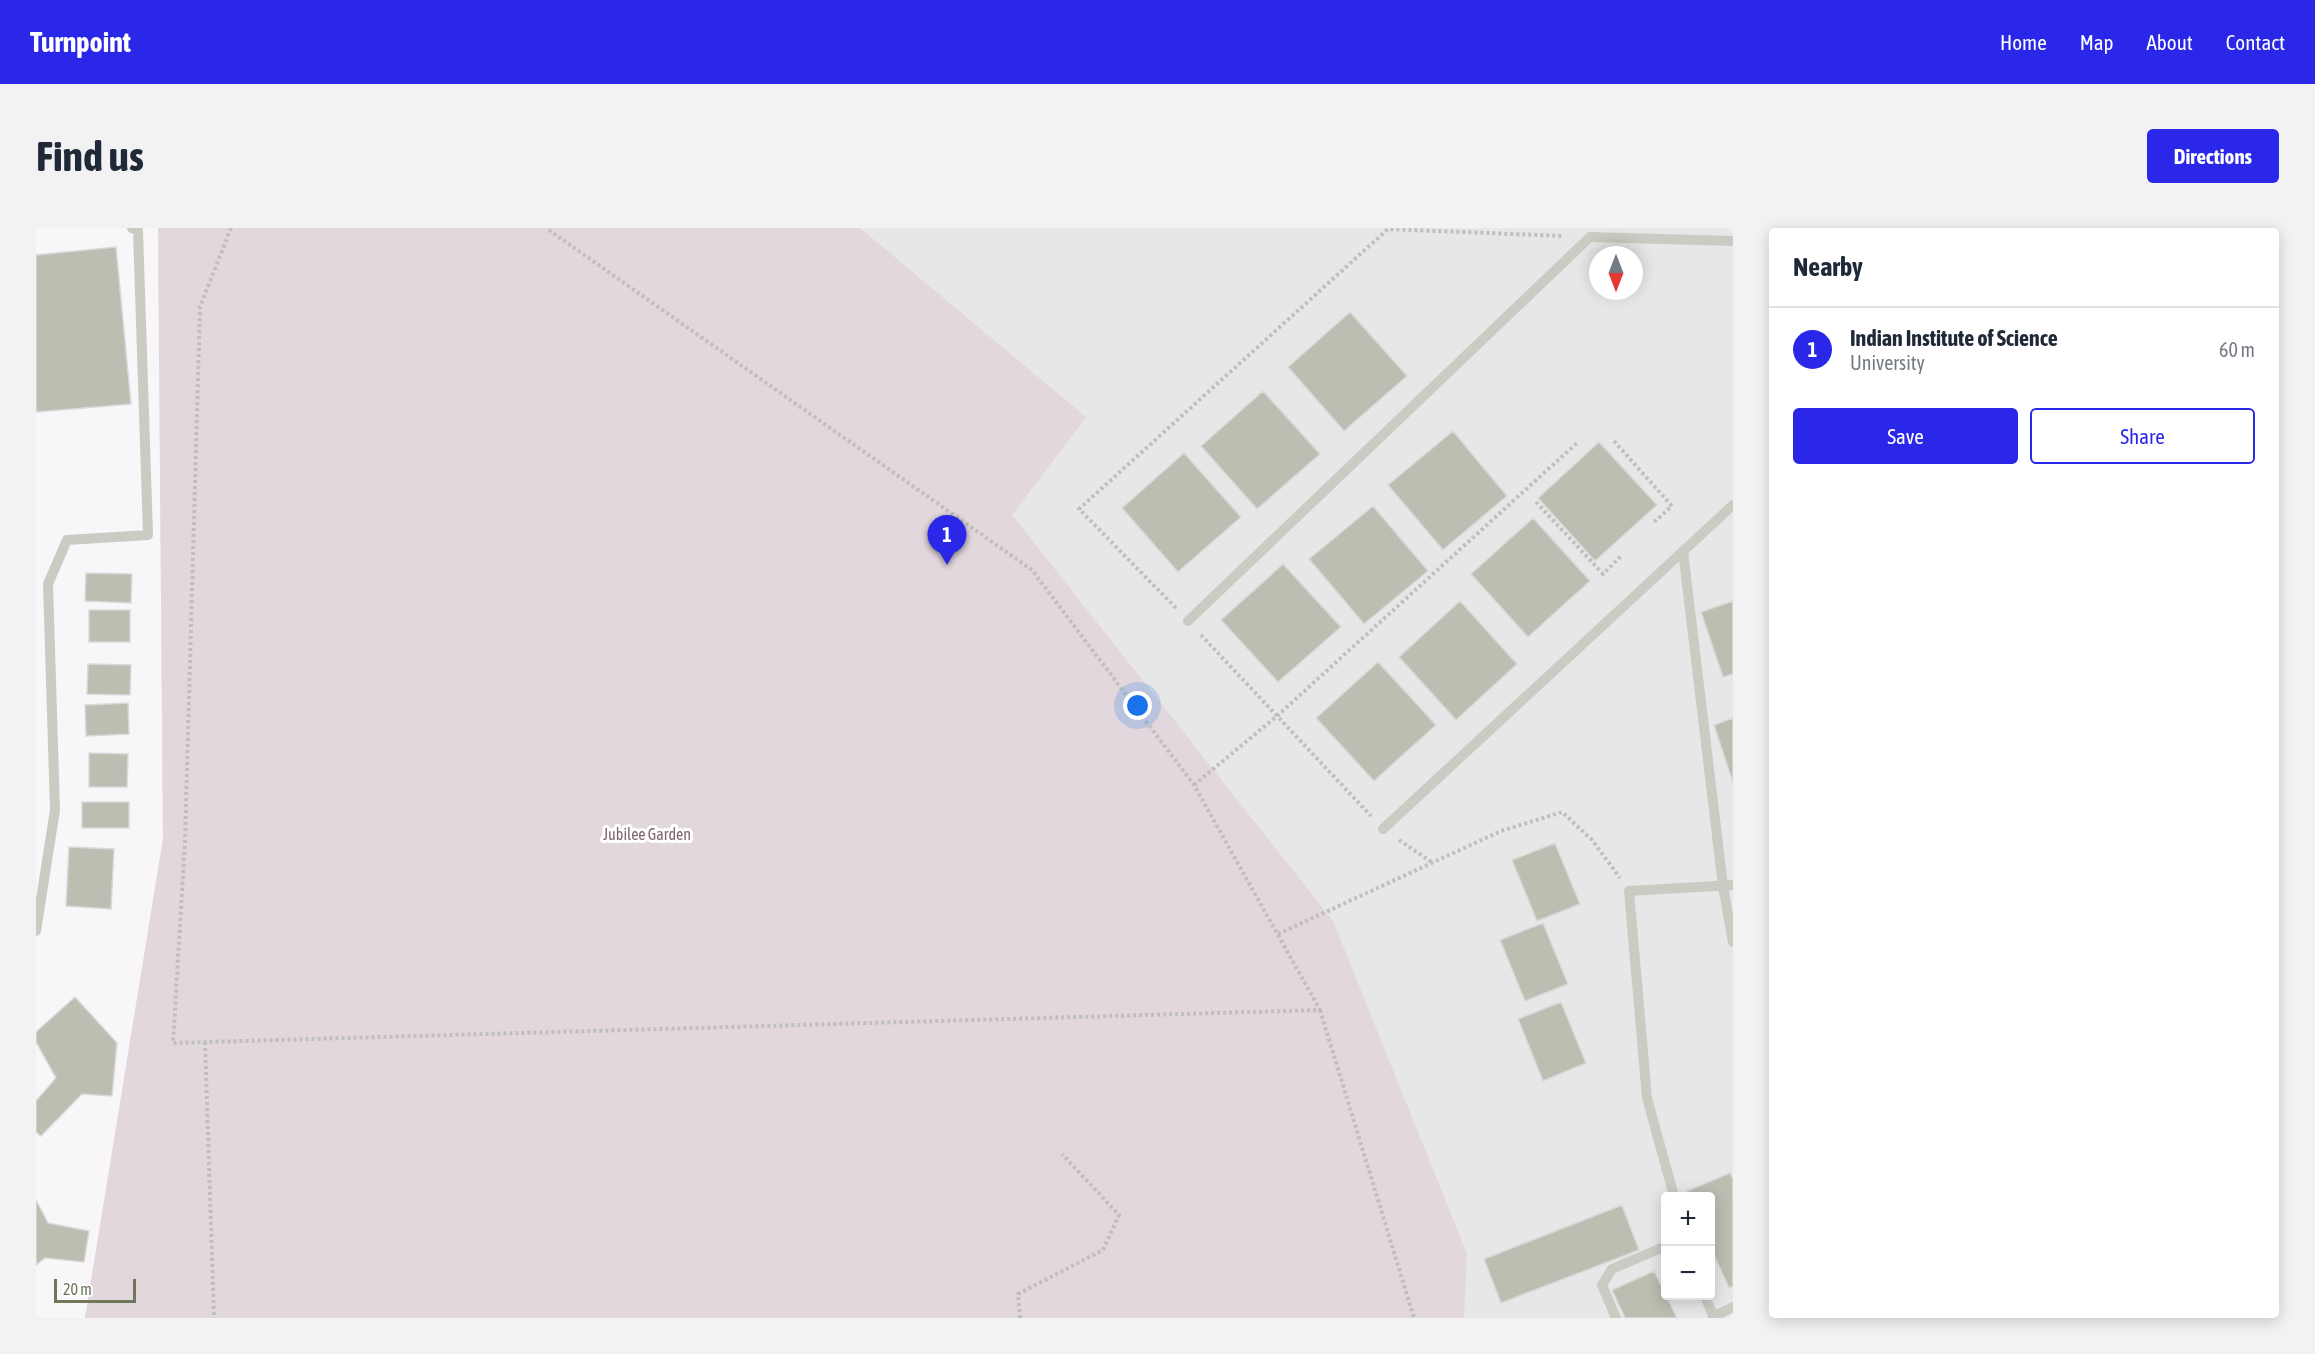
<!DOCTYPE html>
<meta charset="utf-8">
<style>
body{margin:0;font-family:"Asap Condensed",sans-serif;background:#f2f2f3;color:#1f2937}
.controls{position:absolute;right:18px;bottom:18px;display:grid;overflow:hidden;border-radius:6px;box-shadow:0 3px 15px #0003}
.controls button{width:54px;height:54px;display:grid;place-items:center;padding:0;border:0;border-bottom:2px solid #e0e1e3;background:#fff;color:#1f2937;font:30px sans-serif}
.compass{position:absolute;left:1553px;top:18px;width:54px;height:54px;border-radius:50%;background:#fff;box-shadow:0 3px 15px #0003;rotate:180deg}
.scale{position:absolute;left:18px;bottom:15px;width:82px;box-sizing:border-box;padding-left:6px;border:3px solid #6f765a;border-top:0;font-size:16px;line-height:21px;white-space:nowrap;color:#6f765a;-webkit-text-stroke:4px #fff;paint-order:stroke}
.you{position:absolute;left:1102px;top:478px;width:21px;height:21px;margin:-15px;border:4px solid #fff;border-radius:50%;background:#1a73e8;box-shadow:0 0 0 9px #1a73e833}
.badge{display:grid;place-items:center;width:39px;height:39px;border-radius:50%;background:#2b27e8;color:#fff;font-size:20px;font-weight:700}
.pin{position:absolute;translate:-50% -50px;filter:drop-shadow(0 2px 3px #0008)}
.pin::after{content:'';position:absolute;top:32px;width:21px;height:18px;background:inherit;clip-path:polygon(0 0,100% 0,50% 100%)}
.list{margin:0;padding:0;list-style:none}
h2{display:flex;justify-content:space-between;align-items:center;height:78px;margin:0;padding:0 24px;font-size:26px}
h2 small{font-size:20px;font-weight:400;color:#747a83}
.list li{display:grid;grid-template-columns:39px 1fr auto;gap:18px;align-items:center;box-sizing:border-box;height:84px;padding:0 24px;border-top:2px solid #e0e1e3}
.list b{display:block;font-size:22px;white-space:nowrap}
.list p{margin:0;font-size:20px;white-space:nowrap;color:#747a83}
.list em{font-size:20px;font-style:normal;color:#747a83}
.actions{display:flex;gap:12px;padding:18px 24px}
.actions a{flex:1;padding:14px 0;border:2px solid #2b27e8;border-radius:6px;text-align:center;font-size:21px;color:#2b27e8}
.actions .main{background:#2b27e8;color:#fff}
.map{position:relative;flex:none;width:1697px;height:1090px;overflow:hidden;border-radius:6px}
header{display:flex;align-items:center;gap:36px;box-sizing:border-box;height:84px;padding:0 30px;background:#2b27e8;color:#fff}
header strong{font-size:28px}
nav{display:flex;gap:33px;margin-inline-start:auto;font-size:21px}
.intro{display:flex;align-items:center;justify-content:space-between;box-sizing:border-box;height:144px;padding:0 36px}
h1{margin:0;font-size:42px}
.button{padding:15px 27px;border-radius:6px;background:#2b27e8;color:#fff;font-size:21px;font-weight:700}
main{display:flex;gap:36px;padding:0 36px}
aside{flex:1;background:#fff;border-radius:6px;box-shadow:0 3px 15px #0003}
.map>svg:first-child{display:block}
</style>
<header>
<strong>Turnpoint</strong>
<nav><a>Home</a><a>Map</a><a>About</a><a>Contact</a></nav>
</header>
<div class="intro"><h1>Find us</h1><a class="button">Directions</a></div>
<main>
<div class="map">
<svg width="1697" height="1090" viewBox="0 0 1697 1090">
<rect width="100%" height="100%" fill="#f8f6f9"/>
<path fill="#e8e7e7" fill-rule="evenodd" d="M 122,0 L 1697,0 L 1697,1090 L 49,1090 L 127,611 ZM 1562,27 L 1598,27 L 1598,63 L 1562,63 ZM 1630,968 L 1674,968 L 1674,1068 L 1630,1068 Z"/>
<path fill="#e1d7dd" d="M 122,0 L 824,0 L 1050,189 L 976,287 L 1297,693 L 1431,1026 L 1428,1090 L 49,1090 L 127,611 Z"/>
<path fill="#bcbeb1" stroke="#dad8da" stroke-width="1.5" d="M 80,19 L 95,176 L 0,184 L 0,27 Z
M 1314,84 L 1371,148 L 1308,203 L 1252,139 Z
M 1227,163 L 1284,226 L 1221,281 L 1165,218 Z
M 1417,203 L 1471,268 L 1407,322 L 1352,257 Z
M 1563,214 L 1621,277 L 1559,333 L 1502,270 Z
M 1148,225 L 1205,289 L 1142,344 L 1086,280 Z
M 1337,278 L 1392,343 L 1328,396 L 1273,331 Z
M 1497,290 L 1554,353 L 1492,409 L 1435,346 Z
M 1247,336 L 1305,399 L 1242,454 L 1185,392 Z
M 50,345 L 96,346 L 95,375 L 49,373 Z
M 1424,373 L 1481,436 L 1420,492 L 1363,429 Z
M 1697,373 L 1697,446 L 1687,449 L 1665,384 Z
M 53,382 L 94,382 L 94,414 L 53,414 Z
M 1342,434 L 1400,497 L 1338,553 L 1280,490 Z
M 52,436 L 95,437 L 94,467 L 51,466 Z
M 92,475 L 93,506 L 50,508 L 49,477 Z
M 1697,490 L 1697,555 L 1678,497 Z
M 53,525 L 92,526 L 91,559 L 53,559 Z
M 46,574 L 93,574 L 93,600 L 46,600 Z
M 1519,615 L 1544,676 L 1501,693 L 1476,632 Z
M 33,619 L 78,621 L 75,681 L 30,678 Z
M 1507,695 L 1532,756 L 1489,773 L 1464,712 Z
M 39,769 L 81,815 L 76,868 L 46,866 L 5,908 L 0,904 L 0,873 L 20,850 L 0,814 L 0,804 Z
M 1525,774 L 1550,835 L 1507,853 L 1482,791 Z
M 1694,945 L 1697,951 L 1697,1058 L 1693,1060 L 1674,1018 L 1674,968 L 1653,968 L 1651,963 Z
M 0,972 L 12,995 L 53,1003 L 48,1034 L 9,1030 L 0,1037 Z
M 1586,977 L 1603,1022 L 1465,1075 L 1448,1031 Z
M 1618,1043 L 1641,1090 L 1589,1090 L 1576,1062 Z"/>
<g fill="none" stroke-linecap="round" stroke-linejoin="round">
<path stroke="#bec0b9" stroke-width="4" stroke-dasharray="3 3" stroke-linecap="butt" d="M 195,0 L 164,79 L 149,613 L 137,815 L 1284,782 L 1158,557 L 996,342 L 510,0
M 1578,213 L 1636,278 L 1618,294
M 1500,274 L 1567,346 L 1585,328
M 1140,380 L 1043,281 L 1352,1 L 1527,8
M 1165,407 L 1335,588
M 1158,557 L 1241,488 L 1542,214
M 1363,612 L 1397,635
M 1242,706 L 1465,603 L 1526,584 L 1556,612 L 1584,650
M 1284,782 L 1378,1090
M 169,814 L 178,1090
M 984,1090 L 982,1066 L 1067,1022 L 1083,987 L 1026,926"/>
<path stroke="#caccc4" stroke-width="10" d="M 1647,323 L 1687,658 L 1697,714
M 1152,393 L 1554,9 L 1697,13
M 1347,601 L 1697,277
M 0,703 L 19,582 L 12,356 L 31,312 L 112,307 L 102,3 L 96,0
M 1638,968 L 1611,870 L 1593,663 L 1697,657
M 1669,1068 L 1678,1090
M 1677,1089 L 1697,1079
M 1580,1090 L 1566,1057 L 1576,1041 L 1630,1018"/>
</g>
<g text-anchor="middle" dominant-baseline="central" stroke-width="6" stroke-linejoin="round" paint-order="stroke">
<g font-size="16" fill="#7f6670" stroke="#fff">
<text x="611" y="606">Jubilee Garden</text>
</g>
</g>
</svg>
<div class="controls">
<button>+</button>
<button>−</button>
</div>
<svg class="compass" viewBox="-18 -18 36 36"><path d="M0-13l5 13h-10z" fill="#e53935"/><path d="M0 13l5-13h-10z" fill="#747a83"/></svg>
<div class="scale">20 m</div>
<div class="you"></div>
<div class="pin badge" style="left:911px;top:337px">1</div>
</div>
<aside>
<h2>Nearby<small></small></h2>
<ul class="list">
<li><span class="badge">1</span><div><b>Indian Institute of Science</b><p>University</p></div><em>60 m</em></li>
</ul>
<div class="actions"><a class="main">Save</a><a>Share</a></div>
</aside>
</main>
